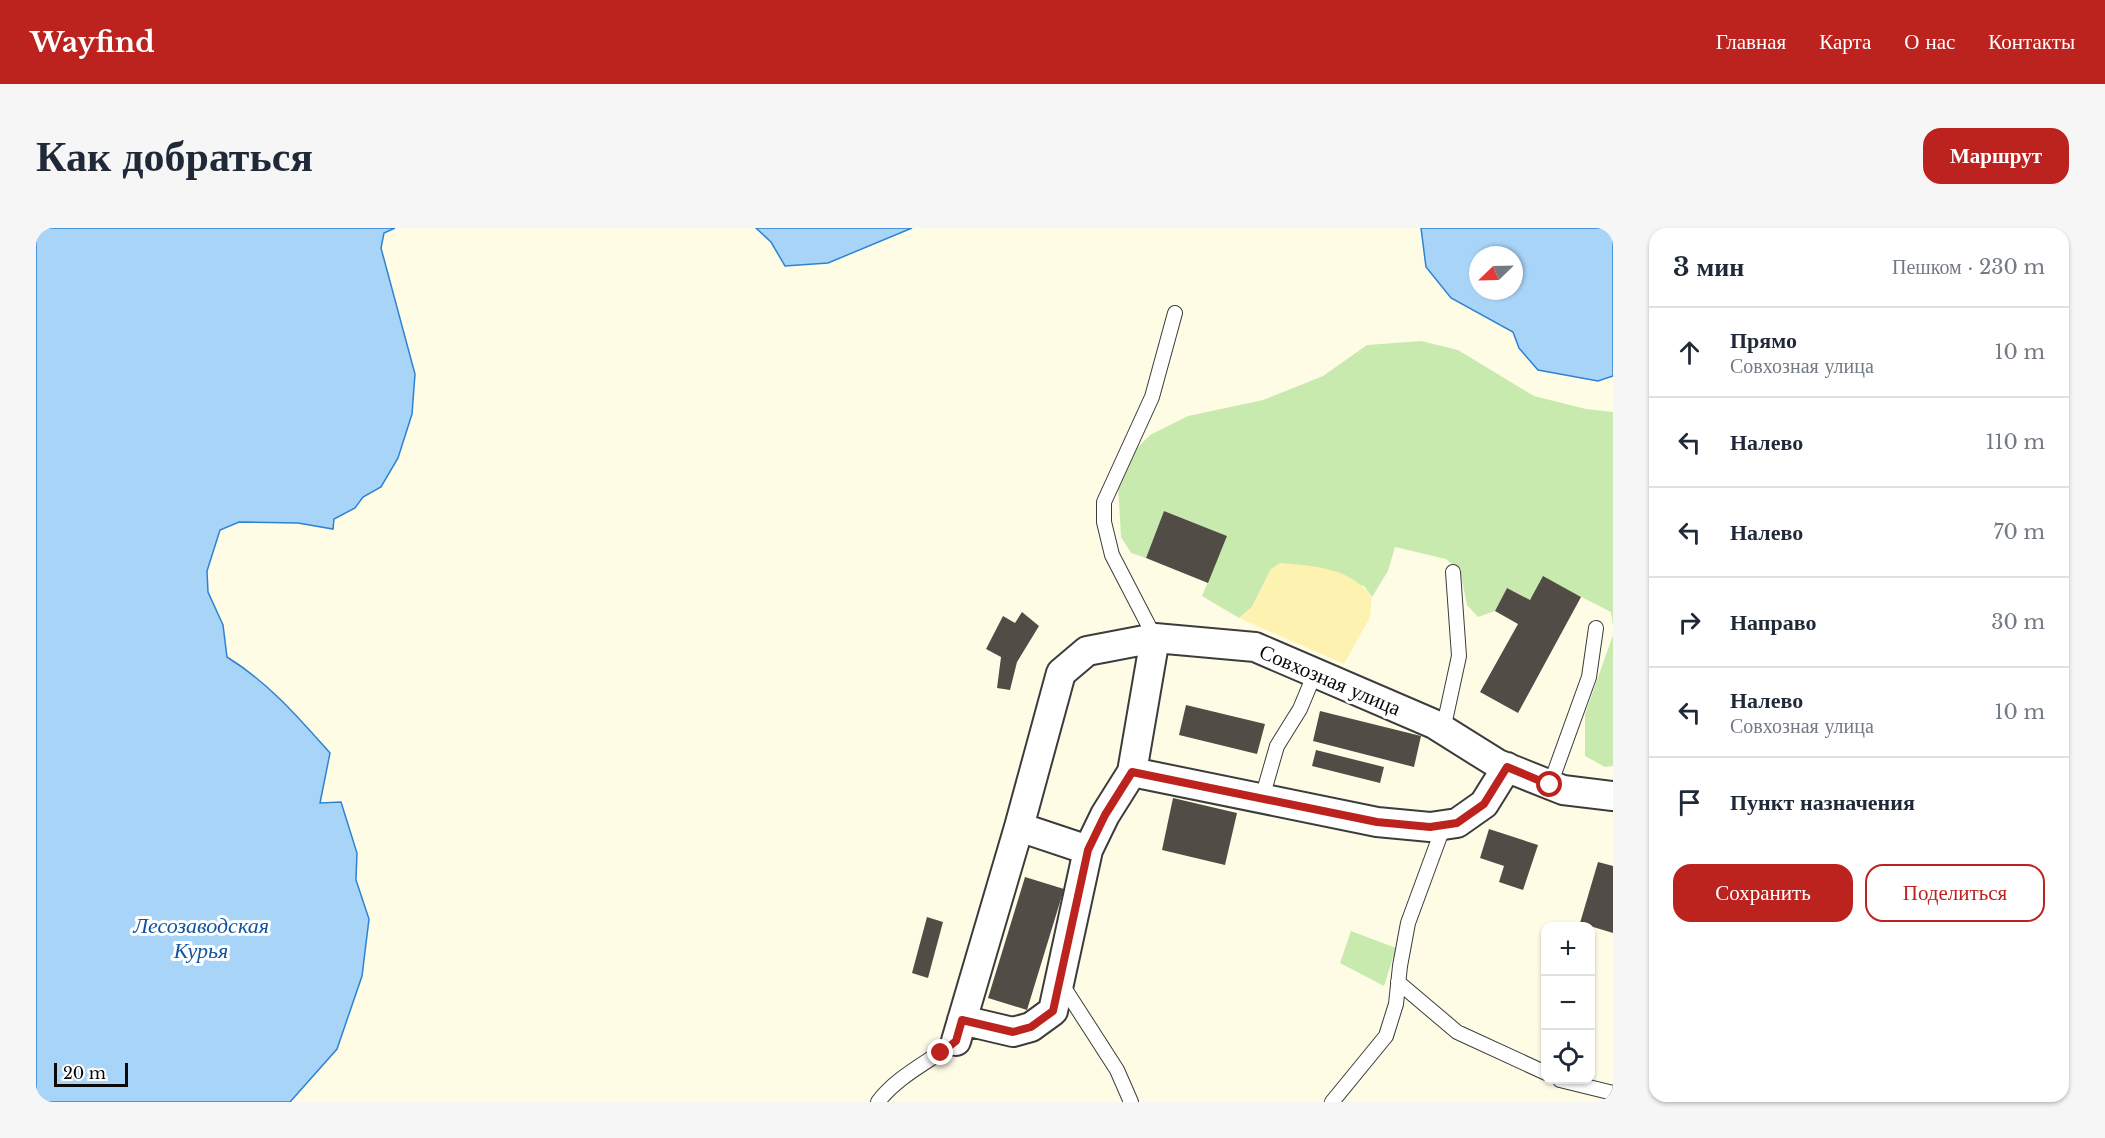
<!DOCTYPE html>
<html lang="ru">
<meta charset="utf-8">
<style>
body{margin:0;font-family:"Libre Baskerville",serif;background:#f6f6f7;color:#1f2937}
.controls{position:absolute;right:18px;bottom:18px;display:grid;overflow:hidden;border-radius:12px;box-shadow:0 2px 4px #0004}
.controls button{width:54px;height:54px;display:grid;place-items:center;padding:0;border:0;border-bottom:2px solid #e0e1e3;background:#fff;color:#1f2937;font:30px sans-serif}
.compass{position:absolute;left:1433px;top:18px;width:54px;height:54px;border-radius:50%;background:#fff;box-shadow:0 2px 4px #0004;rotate:247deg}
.scale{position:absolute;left:18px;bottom:15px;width:74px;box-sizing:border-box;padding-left:6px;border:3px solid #090909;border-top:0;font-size:16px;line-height:21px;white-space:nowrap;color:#090909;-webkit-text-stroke:4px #fff;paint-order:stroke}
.stop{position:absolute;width:18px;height:18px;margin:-14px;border:4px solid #bd231e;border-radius:50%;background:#fff}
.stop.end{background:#bd231e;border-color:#fff;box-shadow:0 2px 6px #0008}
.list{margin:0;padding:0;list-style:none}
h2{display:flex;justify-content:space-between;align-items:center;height:78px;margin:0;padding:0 24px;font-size:26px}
h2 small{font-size:20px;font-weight:400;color:#747a83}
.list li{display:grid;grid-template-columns:39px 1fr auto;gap:18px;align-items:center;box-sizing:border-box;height:90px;padding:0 24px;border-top:2px solid #e0e1e3}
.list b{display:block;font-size:22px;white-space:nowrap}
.list p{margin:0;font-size:20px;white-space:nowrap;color:#747a83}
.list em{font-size:20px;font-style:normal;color:#747a83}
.actions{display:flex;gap:12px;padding:18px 24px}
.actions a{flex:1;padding:14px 0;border:2px solid #bd231e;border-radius:18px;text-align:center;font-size:21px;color:#bd231e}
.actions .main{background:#bd231e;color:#fff}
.icon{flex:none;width:33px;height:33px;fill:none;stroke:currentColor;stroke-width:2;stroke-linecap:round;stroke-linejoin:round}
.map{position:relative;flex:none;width:1577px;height:874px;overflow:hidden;border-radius:18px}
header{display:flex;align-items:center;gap:36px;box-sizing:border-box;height:84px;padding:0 30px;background:#bd231e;color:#fff}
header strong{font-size:28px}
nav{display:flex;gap:33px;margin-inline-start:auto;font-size:21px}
.intro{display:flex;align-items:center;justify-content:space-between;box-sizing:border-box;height:144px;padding:0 36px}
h1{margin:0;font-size:42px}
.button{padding:15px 27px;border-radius:18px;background:#bd231e;color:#fff;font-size:21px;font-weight:700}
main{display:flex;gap:36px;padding:0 36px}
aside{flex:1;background:#fff;border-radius:18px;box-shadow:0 2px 4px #0004}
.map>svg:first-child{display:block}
</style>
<header>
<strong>Wayfind</strong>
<nav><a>Главная</a><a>Карта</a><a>О нас</a><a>Контакты</a></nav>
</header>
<div class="intro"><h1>Как добраться</h1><a class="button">Маршрут</a></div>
<main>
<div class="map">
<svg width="1577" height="874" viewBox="0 0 1577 874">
<rect width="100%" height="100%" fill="#fffce6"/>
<path fill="#c9eaaf" d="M 1385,113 L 1422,122 L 1498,168 L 1550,181 L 1577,184 L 1577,397 L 1575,384 L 1510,351 L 1494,372 L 1471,360 L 1459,383 L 1442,389 L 1431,377 L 1424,343 L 1410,331 L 1359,319 L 1352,343 L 1336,369 L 1328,358 L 1235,341 L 1216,379 L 1203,390 L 1166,368 L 1191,308 L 1128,283 L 1110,330 L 1095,325 L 1085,309 L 1082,257 L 1100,221 L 1114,207 L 1152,188 L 1227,172 L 1287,148 L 1331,117 Z
M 1577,407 L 1577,538 L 1569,539 L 1549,528 L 1549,486 Z
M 1315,703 L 1360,720 L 1348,758 L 1304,735 Z"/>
<path fill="#fdf2b0" d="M 1244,335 C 1278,338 1314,339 1336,369 L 1334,389 L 1308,436 L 1203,390 L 1216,379 L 1235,341 Z"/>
<path fill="#a8d4f8" stroke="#2d83d2" stroke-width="1.5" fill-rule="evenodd" d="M 0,0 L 359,0 L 348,5 L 345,20 L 379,146 L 376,186 L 362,230 L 345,259 L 327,269 L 319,280 L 298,291 L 297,301 L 262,295 L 203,294 L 184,302 L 171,343 L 172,364 L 187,397 L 191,429 C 233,455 262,489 294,525 L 284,575 L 305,574 L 321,625 L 320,652 L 333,691 L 326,748 L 301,821 L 254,874 L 0,874 Z
M 720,0 L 876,0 L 792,35 L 749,38 L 735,14 Z
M 1385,0 L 1577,0 L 1577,148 L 1562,153 L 1502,142 L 1483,120 L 1477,104 L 1415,70 L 1390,39 ZM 1442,27 L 1478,27 L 1478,63 L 1442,63 Z"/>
<path fill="#524c46" d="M 1128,283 L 1191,308 L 1172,355 L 1110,330 Z
M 1507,348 L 1545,369 L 1482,485 L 1444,464 L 1482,396 L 1459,383 L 1471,360 L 1494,372 Z
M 986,384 L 1003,398 L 981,434 L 974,462 L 961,460 L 965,429 L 950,421 L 967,388 L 979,395 Z
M 1150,477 L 1229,496 L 1221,526 L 1143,507 Z
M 1284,483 L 1385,508 L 1378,539 L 1277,513 Z
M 1280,522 L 1348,539 L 1344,555 L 1276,538 Z
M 1137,570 L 1201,585 L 1189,637 L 1126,622 Z
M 1453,601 L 1502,617 L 1487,662 L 1463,654 L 1468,638 L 1444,630 Z
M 1562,634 L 1577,638 L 1577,705 L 1544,695 Z
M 989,649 L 1028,661 L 991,782 L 952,770 Z
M 891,689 L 907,694 L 892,750 L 876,745 Z"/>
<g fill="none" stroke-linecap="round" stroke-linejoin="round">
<defs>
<path id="service" d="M 1119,410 L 1076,327 L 1068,294 L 1068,274 L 1116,169 L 1139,85
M 1407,502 L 1423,428 L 1417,344
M 1514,557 L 1553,449 L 1560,400
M 1226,570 L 1241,518 L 1264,481 L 1279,445
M 1362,754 L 1421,804 L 1510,845
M 1025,755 L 1081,842 L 1095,874
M 1524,852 L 1577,865
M 842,874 C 861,848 895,833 920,813
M 1296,874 L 1350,808 L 1360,776 L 1364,738 L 1372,695 L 1408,597"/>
<path id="minor" d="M 1096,544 L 1119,410
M 983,599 L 1052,622 L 1069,587 L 1096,544 L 1341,594 L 1394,599 L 1421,595 L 1448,576 L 1471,539
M 926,792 L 977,804 L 995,799 L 1017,783 L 1052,622
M 920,813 L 983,599 L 1025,445 L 1051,423 L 1119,410 L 1219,419 L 1398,496 L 1462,536 L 1527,562 L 1577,568"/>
</defs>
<use href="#service" stroke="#3c3c3c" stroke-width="16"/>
<use href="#minor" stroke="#3c3c3c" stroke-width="32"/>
<use href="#service" stroke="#fff" stroke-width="14"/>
<use href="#minor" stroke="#fff" stroke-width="28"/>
</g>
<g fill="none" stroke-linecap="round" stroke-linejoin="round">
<path stroke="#bd231e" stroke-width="8" d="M 905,825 L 920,813 L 926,792 L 977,804 L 995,799 L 1017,783 L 1052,622 L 1069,587 L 1096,544 L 1341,594 L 1394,599 L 1421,595 L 1448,576 L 1471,539 L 1514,557"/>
</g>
<g text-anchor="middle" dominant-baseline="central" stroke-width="6" stroke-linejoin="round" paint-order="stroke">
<g font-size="21" fill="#090909" stroke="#fff">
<text transform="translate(1294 452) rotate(23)">Совхозная улица</text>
</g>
<g font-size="22" font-style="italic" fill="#10549e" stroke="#fff">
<text x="165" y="697">Лесозаводская<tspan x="165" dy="25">Курья</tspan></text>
</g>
</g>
</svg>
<div class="controls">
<button>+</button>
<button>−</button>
<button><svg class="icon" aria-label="locate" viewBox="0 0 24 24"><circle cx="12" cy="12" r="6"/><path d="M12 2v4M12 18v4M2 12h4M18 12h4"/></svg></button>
</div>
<svg class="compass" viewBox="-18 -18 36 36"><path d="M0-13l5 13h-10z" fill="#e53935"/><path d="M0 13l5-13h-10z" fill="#747a83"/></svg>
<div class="scale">20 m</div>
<div class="stop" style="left:1514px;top:557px"></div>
<div class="stop end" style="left:905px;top:825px"></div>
</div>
<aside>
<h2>3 мин<small>Пешком · 230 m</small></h2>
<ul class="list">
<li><svg class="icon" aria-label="ahead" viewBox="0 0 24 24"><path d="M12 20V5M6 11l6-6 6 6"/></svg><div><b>Прямо</b><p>Совхозная улица</p></div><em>10 m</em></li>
<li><svg class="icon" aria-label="left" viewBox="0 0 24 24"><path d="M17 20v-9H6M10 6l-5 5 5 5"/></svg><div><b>Налево</b></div><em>110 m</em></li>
<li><svg class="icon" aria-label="left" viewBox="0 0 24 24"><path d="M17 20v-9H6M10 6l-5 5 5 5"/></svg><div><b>Налево</b></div><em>70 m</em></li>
<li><svg class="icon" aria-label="right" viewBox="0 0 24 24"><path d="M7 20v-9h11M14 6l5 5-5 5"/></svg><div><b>Направо</b></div><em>30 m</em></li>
<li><svg class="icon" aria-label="left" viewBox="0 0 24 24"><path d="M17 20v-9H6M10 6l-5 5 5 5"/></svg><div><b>Налево</b><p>Совхозная улица</p></div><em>10 m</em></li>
<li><svg class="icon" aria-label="arrive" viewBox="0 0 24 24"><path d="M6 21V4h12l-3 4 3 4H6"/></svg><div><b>Пункт назначения</b></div></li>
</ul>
<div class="actions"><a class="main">Сохранить</a><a>Поделиться</a></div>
</aside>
</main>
